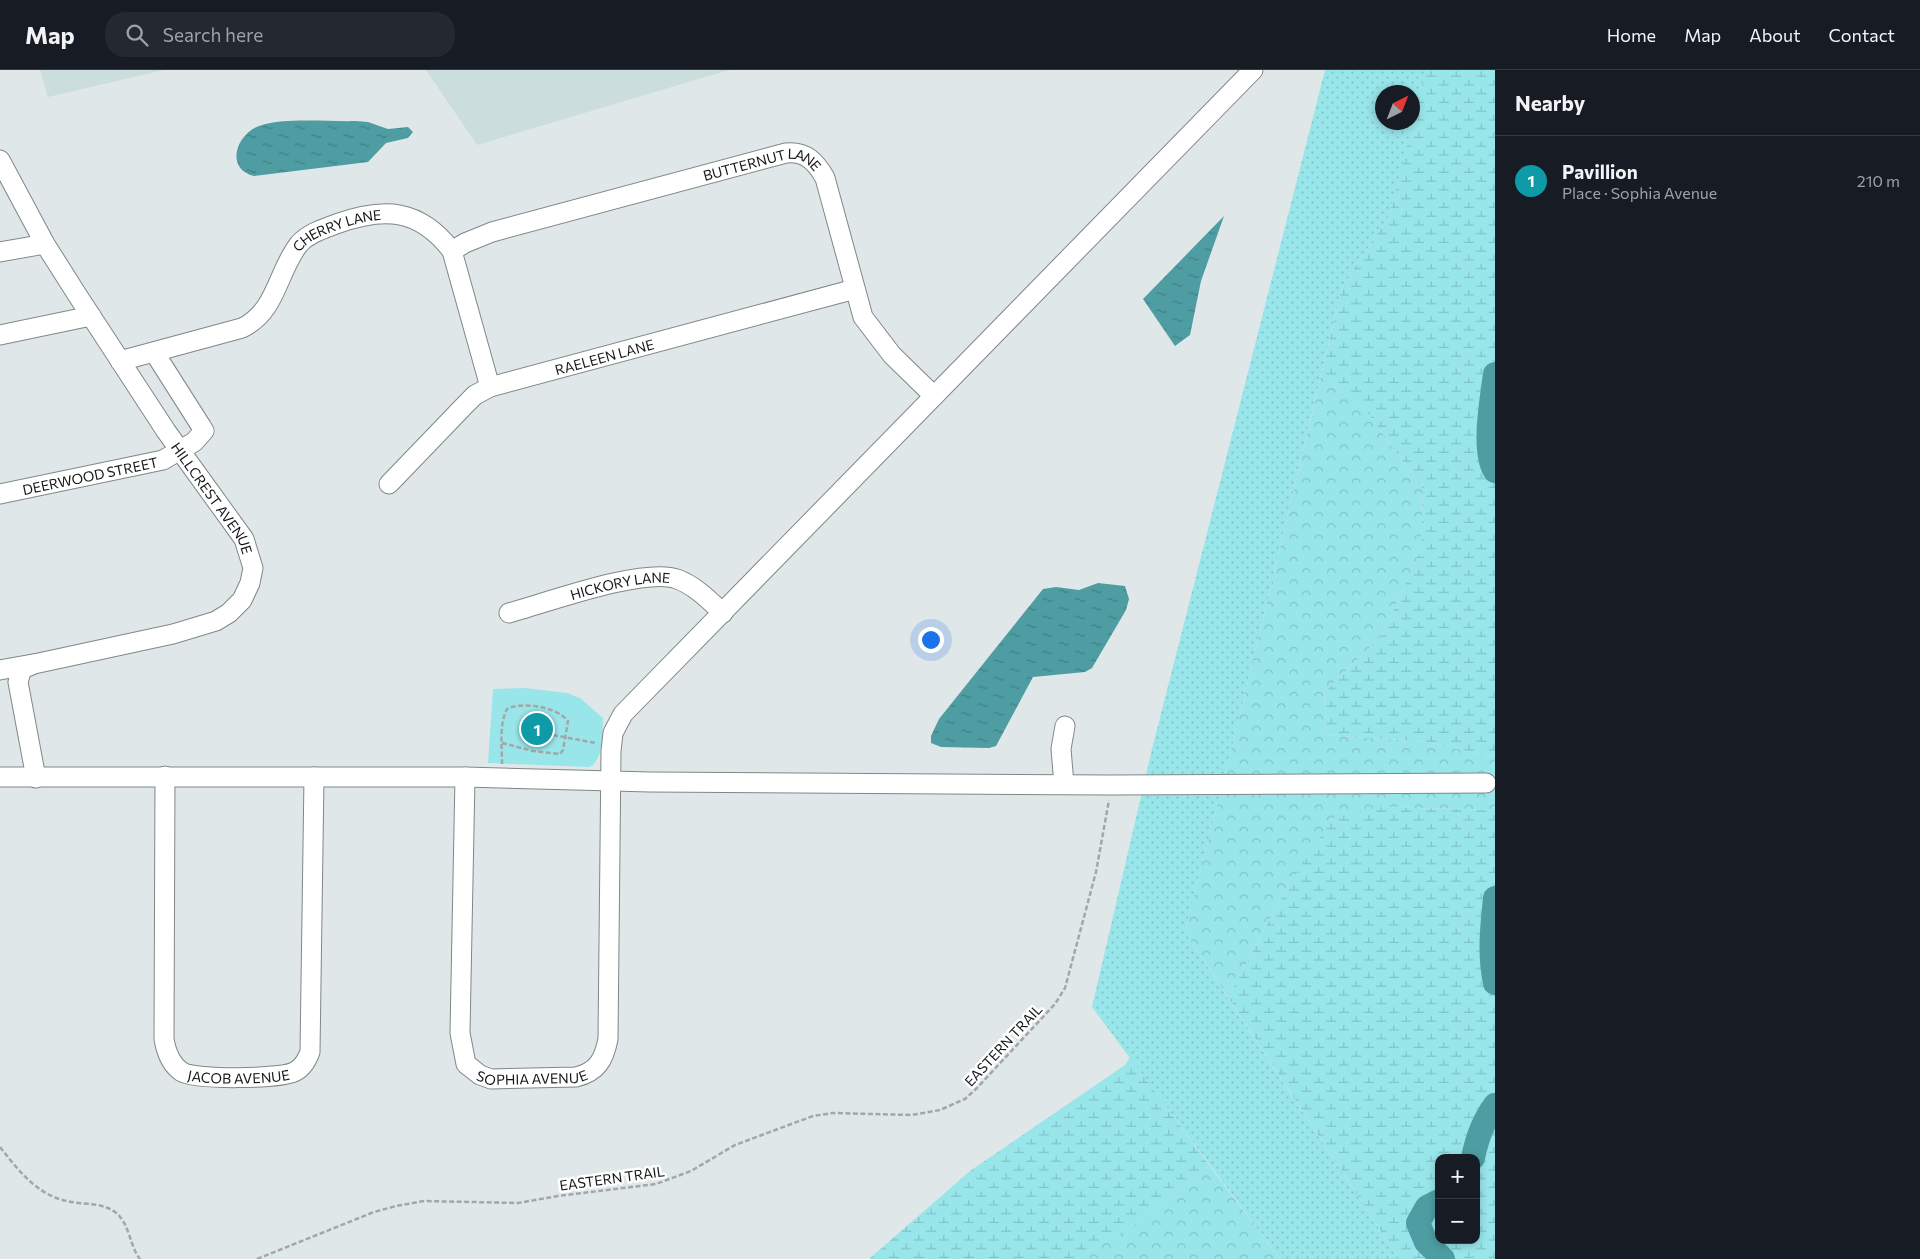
<!DOCTYPE html>
<meta charset="utf-8">
<style>
body{margin:0;font-family:Commissioner,sans-serif;background:#242831;color:#f1f3f6}
.controls{position:absolute;right:15px;bottom:15px;display:grid;overflow:hidden;border-radius:10px;box-shadow:0 2px 8px #0003}
.controls button{width:45px;height:45px;display:grid;place-items:center;padding:0;border:0;border-bottom:1px solid #363941;background:#171b24;color:#f1f3f6;font:25px sans-serif}
.compass{position:absolute;left:1375px;top:15px;width:45px;height:45px;border-radius:50%;background:#171b24;box-shadow:0 2px 8px #0003;rotate:42deg}
.you{position:absolute;left:930px;top:569px;width:18px;height:18px;margin:-12px;border:4px solid #fff;border-radius:50%;background:#1a73e8;box-shadow:0 0 0 8px #1a73e833}
.badge{display:grid;place-items:center;width:32px;height:32px;border-radius:50%;background:#cd3d48;color:#fff;font-size:16px;font-weight:700}
.pin{position:absolute;translate:-50% -50%;border:2px solid #fff;box-shadow:0 1px 5px #0006}
.list{margin:0;padding:0;list-style:none}
h2{display:flex;justify-content:space-between;align-items:center;height:65px;margin:0;padding:0 20px;font-size:21px}
h2 small{font-size:16px;font-weight:400;color:#9ea1a6}
.list li{display:grid;grid-template-columns:32px 1fr auto;gap:15px;align-items:center;box-sizing:border-box;height:90px;padding:0 20px;border-top:1px solid #363941}
.list b{display:block;font-size:19px;white-space:nowrap}
.list p{margin:0;font-size:16px;white-space:nowrap;color:#9ea1a6}
.list em{font-size:16px;font-style:normal;color:#9ea1a6}
.icon{flex:none;width:28px;height:28px;fill:none;stroke:currentColor;stroke-width:2;stroke-linecap:round;stroke-linejoin:round}
.map{position:relative;flex:none;width:1495px;height:1189px;overflow:hidden}
header{display:flex;align-items:center;gap:30px;box-sizing:border-box;height:70px;padding:0 25px;background:#171b24;border-bottom:1px solid #363941}
header strong{font-size:24px}
nav{display:flex;gap:28px;margin-inline-start:auto;font-size:18px}
.search{width:350px;height:45px;background:#242831;display:flex;align-items:center;gap:12px;box-sizing:border-box;padding:0 18px;border-radius:20px;color:#9ea1a6;font-size:19px}
main{display:flex}
aside{flex:1;background:#171b24}
.map>svg:first-child{display:block}
</style>
<header>
<strong>Map</strong>
<div class="search"><svg class="icon" aria-label="search" viewBox="0 0 24 24"><circle cx="10" cy="10" r="6"/><path d="M15 15l6 6"/></svg>Search here</div>
<nav><a>Home</a><a>Map</a><a>About</a><a>Contact</a></nav>
</header>
<main>
<div class="map">
<svg width="1495" height="1189" viewBox="0 0 1495 1189">
<defs>
<pattern id="grass-dots" width="8" height="8" patternUnits="userSpaceOnUse" patternTransform="scale(1.25)"><rect width="8" height="8" fill="#98e5ea"/><path d="M2 2h.1M6 6h.1" fill="none" stroke="#82c4c8" stroke-width="1.8" stroke-linecap="round"/></pattern>
<pattern id="forest-crowns" width="20" height="18" patternUnits="userSpaceOnUse" patternTransform="scale(1.25)"><rect width="20" height="18" fill="#98e5ea"/><path d="M2 6a3 3 0 1 1 6 0M12 15a3 3 0 1 1 6 0" fill="none" stroke="#82c4c8"/></pattern>
<pattern id="wetland-marsh" width="20" height="14" patternUnits="userSpaceOnUse" patternTransform="scale(1.25)"><rect width="20" height="14" fill="#98e5ea"/><path d="M1 5h8M5 5V1M11 12h8M15 12V8" fill="none" stroke="#82c4c8"/></pattern>
<pattern id="water-ripples" width="26" height="14" patternUnits="userSpaceOnUse" patternTransform="scale(1.25)"><rect width="26" height="14" fill="#4e9da2"/><path d="M2 4q2-2 4 0t4 0M15 11q2-2 4 0t4 0" fill="none" stroke="#407f83"/></pattern>
</defs>
<rect width="100%" height="100%" fill="#e0e7e8"/>
<path fill="#ccddde" d="M 40,0 L 164,0 L 48,27 Z
M 426,0 L 729,0 L 477,75 Z"/>
<path fill="url(#grass-dots)" fill-rule="evenodd" d="M 1325,0 L 1427,0 L 1389,146 L 1342,217 L 1237,657 L 1185,862 L 1399,1189 L 1280,1189 L 1092,937 L 1152,679 ZM 1382,22 L 1412,22 L 1412,52 L 1382,52 Z"/>
<path fill="url(#forest-crowns)" d="M 1321,306 L 1364,338 L 1423,419 L 1421,480 L 1383,564 L 1324,623 L 1327,665 L 1428,672 L 1484,685 L 1495,686 L 1495,740 L 1379,737 L 1288,816 L 1228,927 L 1185,862 L 1237,657 Z
M 1209,1095 L 1280,1189 L 1077,1189 L 1138,1152 Z"/>
<path fill="url(#wetland-marsh)" fill-rule="evenodd" d="M 1426,0 L 1495,0 L 1495,686 L 1484,685 L 1428,672 L 1327,665 L 1324,623 L 1383,564 L 1421,480 L 1423,419 L 1364,338 L 1321,306 L 1342,217 L 1389,146 Z
M 1379,737 L 1495,740 L 1495,1189 L 1399,1189 L 1228,927 L 1288,816 L 1333,748 ZM 1439,1088 L 1476,1088 L 1476,1170 L 1439,1170 Z
M 1130,987 L 1209,1095 L 1138,1152 L 1077,1189 L 869,1189 L 970,1101 L 1125,995 Z"/>
<path fill="#98e5ea" d="M 525,618 L 567,623 L 580,628 L 603,648 C 602,663 604,691 589,697 L 488,693 L 493,619 Z"/>
<path fill="url(#water-ripples)" d="M 356,51 L 368,52 L 388,59 L 408,57 L 413,62 L 408,68 L 386,73 L 368,92 L 254,106 C 224,98 237,64 259,56 C 283,47 330,52 356,51 Z
M 1224,146 L 1201,211 L 1190,265 L 1175,276 L 1143,229 Z
M 1098,513 L 1125,516 L 1129,529 L 1126,540 L 1092,598 L 1085,602 L 1033,607 L 996,676 L 989,678 L 941,677 L 931,673 L 931,666 L 939,649 L 1043,519 L 1056,517 L 1079,520 Z"/>
<g fill="none" stroke-linecap="round" stroke-linejoin="round">
<path stroke="#4e9da2" stroke-width="24" d="M 1495,304 C 1492,328 1482,381 1495,401
M 1495,828 C 1492,857 1489,884 1495,913
M 1473,1088 C 1477,1068 1483,1051 1495,1035
M 1439,1131 L 1427,1137 L 1418,1153 L 1426,1172 L 1443,1189"/>
</g>
<path fill="#444a4b" d="M 527,650 L 550,656 L 548,668 L 524,661 Z"/>
<g fill="none" stroke-linecap="round" stroke-linejoin="round">
<defs>
<g id="minor">
<path id="s1" d="M 0,90 L 45,174 L 76,223 L 166,361 L 244,469 L 253,498 L 250,513 L 242,530 L 229,543 L 216,551 L 173,564 L 34,594 L 22,599 L 18,612 L 36,708"/>
<path id="s2" d="M 452,181 L 465,173 L 492,162 L 786,83 C 806,81 816,92 825,108 L 863,247 L 892,285 L 934,326"/>
<path d="M 0,182 L 45,174"/>
<path d="M 0,265 L 91,246"/>
<path id="s3" d="M 120,291 L 242,258 C 277,241 277,202 299,174 C 309,163 323,159 336,154 C 384,137 419,138 452,181 L 490,317"/>
<path id="s4" d="M 389,414 L 465,335 L 475,325 L 490,317 L 855,219"/>
<path id="s5" d="M 0,424 L 163,390 L 194,372 L 204,361 L 201,356 L 154,282"/>
<path id="s6" d="M 509,543 C 546,533 644,497 677,509 C 694,515 709,530 723,543"/>
<path d="M 0,600 L 33,594"/>
<path id="s7" d="M 165,706 L 164,969 C 166,981 170,994 182,1002 C 196,1010 279,1009 294,1002 C 303,998 307,990 310,982 L 314,707"/>
<path d="M 0,707 L 465,707 L 650,712 L 1111,715 L 1486,713"/>
<path id="s8" d="M 465,707 L 460,963 L 466,994 L 480,1005 L 491,1009 L 576,1007 C 597,1002 604,990 608,969 L 611,681 L 613,663 L 623,644 L 1253,0"/>
<path d="M 1064,714 L 1061,679 L 1065,656"/>
</g>
</defs>
<use href="#minor" stroke="#808787" stroke-width="21"/>
<path stroke="#a2a7a8" stroke-width="2.5" stroke-dasharray="5 2.5" stroke-linecap="butt" d="M 553,665 L 596,673
M 502,694 C 502,677 499,654 507,639 C 522,631 557,637 568,651 L 563,680 L 560,684 L 533,681 L 502,673
M 0,1077 C 18,1100 37,1125 67,1131 C 82,1135 102,1132 115,1142 C 130,1153 129,1175 140,1189
M 257,1189 L 374,1142 L 396,1136 L 424,1131 L 518,1133 L 558,1126 L 656,1114 L 691,1101 L 735,1075 L 813,1046 L 833,1043 L 912,1045 L 940,1040 L 965,1029 L 977,1018 L 1055,934 L 1065,918 L 1096,802 L 1109,730"/>
<use href="#minor" stroke="#fff" stroke-width="19"/>
</g>
<g text-anchor="middle" dominant-baseline="central" stroke-width="5" stroke-linejoin="round" paint-order="stroke">
<g font-size="14" fill="#141717" stroke="#fff">
<text stroke="none"><textPath href="#s2" startOffset="325">BUTTERNUT LANE</textPath></text>
<text stroke="none"><textPath href="#s3" startOffset="271">CHERRY LANE</textPath></text>
<text stroke="none"><textPath href="#s4" startOffset="259">RAELEEN LANE</textPath></text>
<text stroke="none"><textPath href="#s5" startOffset="92">DEERWOOD STREET</textPath></text>
<text stroke="none"><textPath href="#s1" startOffset="400">HILLCREST AVENUE</textPath></text>
<text stroke="none"><textPath href="#s6" startOffset="115">HICKORY LANE</textPath></text>
<text transform="translate(1003 975) rotate(-47)">EASTERN TRAIL</text>
<text stroke="none"><textPath href="#s7" startOffset="359">JACOB AVENUE</textPath></text>
<text stroke="none"><textPath href="#s8" startOffset="358">SOPHIA AVENUE</textPath></text>
<text transform="translate(612 1108) rotate(-8)">EASTERN TRAIL</text>
</g>
</g>
</svg>
<div class="controls">
<button>+</button>
<button>−</button>
</div>
<svg class="compass" viewBox="-18 -18 36 36"><path d="M0-13l5 13h-10z" fill="#e53935"/><path d="M0 13l5-13h-10z" fill="#9ea1a6"/></svg>
<div class="you"></div>
<div class="pin badge" style="left:537px;top:659px;background:#0f9aa8">1</div>
</div>
<aside>
<h2>Nearby<small></small></h2>
<ul class="list">
<li><span class="badge" style="background:#0f9aa8">1</span><div><b>Pavillion</b><p>Place · Sophia Avenue</p></div><em>210 m</em></li>
</ul>
</aside>
</main>
